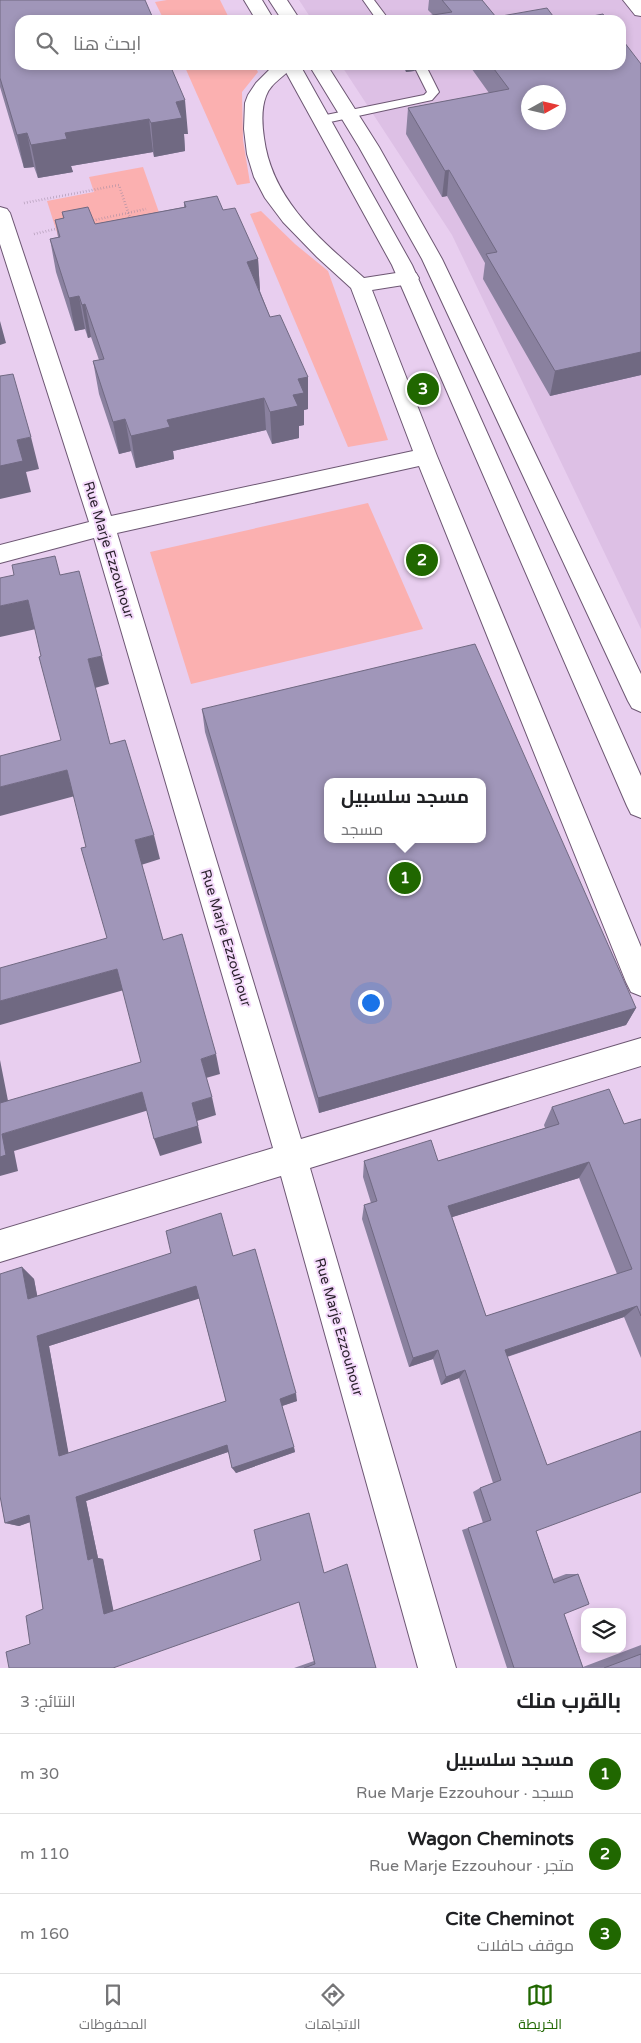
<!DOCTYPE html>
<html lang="ar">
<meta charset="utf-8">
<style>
body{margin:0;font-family:"Varela Round",Cairo,sans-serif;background:#f6f6f6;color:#202124;direction:rtl}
.controls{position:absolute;right:15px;bottom:15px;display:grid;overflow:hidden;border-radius:10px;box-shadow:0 2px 8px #0003}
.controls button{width:45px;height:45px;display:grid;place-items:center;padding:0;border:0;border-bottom:1px solid #e0e0e0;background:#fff;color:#202124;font:25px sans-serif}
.compass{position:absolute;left:521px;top:85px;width:45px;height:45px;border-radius:50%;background:#fff;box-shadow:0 2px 8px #0003;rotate:82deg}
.you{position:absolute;left:370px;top:1002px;width:18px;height:18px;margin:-12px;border:4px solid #fff;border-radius:50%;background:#1a73e8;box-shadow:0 0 0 8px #1a73e833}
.badge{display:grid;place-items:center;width:32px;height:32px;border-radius:50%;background:#206700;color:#fff;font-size:16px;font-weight:700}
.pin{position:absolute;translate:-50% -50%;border:2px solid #fff;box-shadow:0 1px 5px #0006}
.popup{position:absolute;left:324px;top:778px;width:162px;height:65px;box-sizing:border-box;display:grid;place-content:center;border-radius:10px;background:#fff;filter:drop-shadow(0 1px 4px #0005);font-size:16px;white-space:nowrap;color:#757577}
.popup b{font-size:19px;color:#202124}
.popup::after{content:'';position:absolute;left:50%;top:100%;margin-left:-10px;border:10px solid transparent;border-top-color:#fff}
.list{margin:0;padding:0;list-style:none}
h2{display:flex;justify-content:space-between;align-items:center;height:65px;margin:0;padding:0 20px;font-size:21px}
h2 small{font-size:16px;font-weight:400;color:#757577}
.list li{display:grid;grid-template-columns:32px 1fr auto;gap:15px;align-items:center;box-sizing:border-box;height:80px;padding:0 20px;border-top:1px solid #e0e0e0}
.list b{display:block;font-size:19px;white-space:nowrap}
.list p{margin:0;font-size:16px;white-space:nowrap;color:#757577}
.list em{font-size:16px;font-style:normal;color:#757577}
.icon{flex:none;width:28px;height:28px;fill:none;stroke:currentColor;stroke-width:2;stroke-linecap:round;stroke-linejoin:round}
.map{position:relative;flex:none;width:641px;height:1668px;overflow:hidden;direction:ltr}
.search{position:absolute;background:#fff;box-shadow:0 2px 8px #0003;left:15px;right:15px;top:15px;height:55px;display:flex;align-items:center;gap:12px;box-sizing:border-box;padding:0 18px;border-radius:15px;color:#757577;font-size:19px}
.sheet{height:305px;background:#fff}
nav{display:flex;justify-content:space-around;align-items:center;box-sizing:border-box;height:70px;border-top:1px solid #e0e0e0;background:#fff;font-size:14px;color:#757577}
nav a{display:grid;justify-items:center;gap:2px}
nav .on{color:#206700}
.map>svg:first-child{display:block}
</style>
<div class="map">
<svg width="641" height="1668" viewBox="0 0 641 1668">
<rect width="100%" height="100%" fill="#e8ceef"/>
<path fill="#ddc0e5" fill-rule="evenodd" d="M 299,0 L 641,0 L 641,629 L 452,235 L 341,65 L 621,65 L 621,20 L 312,20 ZM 528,92 L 558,92 L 558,122 L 528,122 Z"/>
<path fill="#fbb0b0" d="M 167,0 L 220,0 L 230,20 L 164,20 L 155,2 Z
M 184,65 L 254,65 L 258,72 L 242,92 L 243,140 L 250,183 L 237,185 Z
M 143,167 L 167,235 L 59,239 L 47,201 L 94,192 L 89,177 Z
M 261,211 L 295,244 L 328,271 L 388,440 L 348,447 L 250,214 Z
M 368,503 L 423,629 L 191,684 L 150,552 Z"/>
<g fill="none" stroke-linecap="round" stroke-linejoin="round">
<defs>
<path id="lane" d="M 363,0 L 374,0 L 389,20 L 377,20 Z
M 422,67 L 428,70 L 439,92 L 432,100 L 321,124 L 315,120 L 321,116 L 424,95 L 427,92 L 416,70 Z"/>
<path id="street" d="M 623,0 L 641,0 L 641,16 L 635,15 Z
M 274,65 L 294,65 C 286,76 271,82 266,96 C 261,109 262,124 264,138 C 272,200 320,239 364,278 L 409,271 L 416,273 L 419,278 L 416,283 L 372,290 L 437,456 L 641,947 L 641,996 L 631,992 L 626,982 L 419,466 L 117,533 L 301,1139 L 641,1038 L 641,1066 L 310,1168 L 456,1668 L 418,1668 L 281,1176 L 0,1262 L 0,1230 L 273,1148 L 94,538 L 0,563 L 0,545 L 89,522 L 0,244 L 0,207 L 7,209 L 10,213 L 111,516 L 413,451 L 351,288 L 317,257 L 283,222 L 265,198 L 254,177 L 247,154 L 244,129 L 245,103 L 248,95 L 256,83 Z"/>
<path id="primary" d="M 244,0 L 262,0 L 274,20 L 256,20 Z
M 269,0 L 287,0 L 300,20 L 282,20 Z
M 282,65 L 300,65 L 412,265 L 641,776 L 641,818 L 631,814 L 627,806 L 392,265 Z
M 309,65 L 327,65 L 379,147 L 442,259 L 641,674 L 641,712 L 632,708 L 628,701 L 422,259 L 359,147 Z"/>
</defs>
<use href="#lane" stroke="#6d5773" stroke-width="2"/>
<use href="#street" stroke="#6d5773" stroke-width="2"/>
<use href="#primary" stroke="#6d5773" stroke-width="2"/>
<path stroke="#9b88a0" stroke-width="2.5" stroke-dasharray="0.5 2.5" stroke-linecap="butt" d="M 24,203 L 119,185 L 131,221
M 90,221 L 146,209
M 34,234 L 60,228"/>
<use href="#lane" fill="#fff" fill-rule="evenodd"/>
<use href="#street" fill="#fff" fill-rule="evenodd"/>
<use href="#primary" fill="#fff" fill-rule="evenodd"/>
</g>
<path fill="#8a819f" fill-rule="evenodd" d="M 0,0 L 20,20 L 188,134 L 184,134 L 185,151 L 154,157 L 153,152 L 71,166 L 73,172 L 38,178 L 34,167 L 24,168 L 0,87 Z
M 429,0 L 482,0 L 496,17 L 556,20 L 433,15 L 428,10 Z
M 641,64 L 641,375 L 550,396 L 483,279 L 485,263 L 447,196 L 442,197 L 406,134 L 408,108 L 489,93 L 469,65 L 621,65 Z
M 402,65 L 452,65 L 429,68 L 421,65 L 414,71 L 406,72 Z
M 184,202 L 223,210 L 258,259 L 260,291 L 270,317 L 308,377 L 308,409 L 304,410 L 304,425 L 299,426 L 299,438 L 272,444 L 266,430 L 173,451 L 174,459 L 136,468 L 131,451 L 119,454 L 99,394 L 93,361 L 99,360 L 91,337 L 88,338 L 85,329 L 75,331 L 56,272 L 50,239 L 58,237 L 55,220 L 63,218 L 62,212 L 95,224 L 184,207 Z
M 202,709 L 636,1008 L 626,1025 L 319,1113 L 205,732 Z
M 552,1107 L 624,1124 L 641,1119 L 641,1358 L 624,1317 L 507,1357 L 536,1531 L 553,1579 L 566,1574 L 578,1574 L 564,1614 L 583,1667 L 641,1645 L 641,1668 L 507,1668 L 462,1530 L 483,1523 L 473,1492 L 480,1488 L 493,1483 L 459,1378 L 441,1385 L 433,1359 L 409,1367 L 362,1219 L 364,1205 L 371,1203 L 363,1177 L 364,1161 L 438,1161 L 545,1128 L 544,1125 ZM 579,1178 L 617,1274 L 486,1316 L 452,1217 Z
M 233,1256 L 297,1401 L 282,1406 L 295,1452 L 236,1473 L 228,1452 L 86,1501 L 98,1558 L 103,1559 L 113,1611 L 324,1573 L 376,1668 L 294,1668 L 314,1661 L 299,1602 L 30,1644 L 43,1609 L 30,1522 L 19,1526 L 5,1523 L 1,1502 L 22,1267 L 34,1279 L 37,1296 ZM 199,1298 L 226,1401 L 68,1453 L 49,1346 Z"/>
<path fill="#706982" d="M 406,65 L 421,65 L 414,71 L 406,72 Z
M 429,65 L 452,65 L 429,68 Z
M 185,100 L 188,134 L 184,134 L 185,151 L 154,157 L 151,123 L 176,102 Z
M 149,119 L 153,152 L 71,166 L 73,172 L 38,178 L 31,145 L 65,133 Z
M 27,133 L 34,167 L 24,168 L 17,135 Z
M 449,170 L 447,196 L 442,197 L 445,171 Z
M 258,259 L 260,292 L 247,262 Z
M 79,296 L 85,329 L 75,331 L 69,298 Z
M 85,304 L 91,337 L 88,338 L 82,305 Z
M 0,321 L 6,343 L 0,345 Z
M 641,352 L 641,375 L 550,396 L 555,371 Z
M 308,377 L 308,409 L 304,410 L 304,425 L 299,426 L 299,438 L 272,444 L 270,412 L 293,395 L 298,379 Z
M 264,398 L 266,430 L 173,451 L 174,459 L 136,468 L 131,436 L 167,420 Z
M 125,419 L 131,451 L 119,454 L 113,422 Z
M 31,437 L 39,469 L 26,472 L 31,492 L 0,499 L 0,466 L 17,440 Z
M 28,600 L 36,629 L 0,637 L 0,606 Z
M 102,656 L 109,684 L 95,688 L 88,659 Z
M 67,770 L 75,796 L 0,816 L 0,787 Z
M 154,835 L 160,859 L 141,865 L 135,840 Z
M 117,969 L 124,990 L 0,1025 L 0,1001 Z
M 636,1008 L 626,1025 L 319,1113 L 318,1098 Z
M 216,1054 L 220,1074 L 206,1078 L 201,1059 Z
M 0,1060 L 12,1121 L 0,1102 Z
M 142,1092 L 149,1110 L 14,1151 L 18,1171 L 0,1176 L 0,1157 L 2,1134 Z
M 212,1097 L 216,1115 L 197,1121 L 202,1143 L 160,1156 L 154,1139 L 192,1103 Z
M 589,1162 L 579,1178 L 443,1220 L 448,1206 Z
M 22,1267 L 34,1279 L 40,1310 L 28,1299 Z
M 196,1286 L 201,1298 L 49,1346 L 70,1461 L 59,1456 L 37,1336 Z
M 637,1306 L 624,1317 L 497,1360 L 505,1350 Z
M 438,1350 L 433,1359 L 409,1367 L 413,1358 Z
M 465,1370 L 459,1378 L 441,1385 L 446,1377 Z
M 296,1393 L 297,1401 L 282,1406 L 280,1399 Z
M 227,1445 L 231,1451 L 86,1501 L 98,1558 L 103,1559 L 114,1613 L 104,1614 L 88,1560 L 76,1497 Z
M 294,1447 L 295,1452 L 236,1473 L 232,1468 Z
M 29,1515 L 42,1518 L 19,1526 L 5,1523 Z"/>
<path fill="#a096b9" stroke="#706982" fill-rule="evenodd" d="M 0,0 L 145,0 L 152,16 L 150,16 L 152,20 L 20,20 L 20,65 L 170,65 L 185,100 L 176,102 L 182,118 L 151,123 L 149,119 L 65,133 L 67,139 L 31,145 L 27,133 L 17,135 L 0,78 Z
M 442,0 L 482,0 L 496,17 L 547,8 L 556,20 L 401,20 L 452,12 Z
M 603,14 L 607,20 L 572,20 Z
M 621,38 L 641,64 L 641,352 L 555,371 L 486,254 L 497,252 L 449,170 L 445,171 L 408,108 L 509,89 L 491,65 L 621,65 ZM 528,92 L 558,92 L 558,122 L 528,122 Z
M 217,196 L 223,210 L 235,208 L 258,259 L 247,262 L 270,317 L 280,315 L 308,377 L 298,379 L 304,393 L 293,395 L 298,406 L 270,412 L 264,398 L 167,420 L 170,427 L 131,436 L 125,419 L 113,422 L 93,361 L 104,359 L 85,304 L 82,305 L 79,296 L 69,298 L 50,239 L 60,237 L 55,220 L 64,218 L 62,212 L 88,207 L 95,224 L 186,207 L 184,202 Z
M 13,374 L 31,437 L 17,440 L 23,461 L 0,466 L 0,376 Z
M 55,556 L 60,575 L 79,571 L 102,656 L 88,659 L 110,744 L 125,740 L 154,835 L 135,840 L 163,940 L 182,934 L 216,1054 L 201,1059 L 212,1097 L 192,1103 L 198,1126 L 154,1139 L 142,1092 L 2,1134 L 6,1155 L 0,1157 L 0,1102 L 0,1103 L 141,1062 L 117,969 L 0,1001 L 0,968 L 107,938 L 81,848 L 86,847 L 67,770 L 0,787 L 0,756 L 61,740 L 39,657 L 41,656 L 28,600 L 0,606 L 0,578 L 14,575 L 12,565 Z
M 475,644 L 636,1008 L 318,1098 L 202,709 ZM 328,782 L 482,782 L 482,839 L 328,839 Z
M 609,1089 L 624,1124 L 641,1119 L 641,1316 L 637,1306 L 505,1350 L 547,1465 L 641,1431 L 641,1492 L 536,1531 L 554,1583 L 578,1574 L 589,1604 L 564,1614 L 583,1668 L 514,1668 L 468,1528 L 491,1520 L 480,1488 L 501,1480 L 465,1370 L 446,1377 L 438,1350 L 413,1358 L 364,1205 L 377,1201 L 364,1161 L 431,1140 L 438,1161 L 559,1124 L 552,1107 ZM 589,1162 L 632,1269 L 486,1316 L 448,1206 Z
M 221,1213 L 233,1256 L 255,1249 L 296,1393 L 280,1399 L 294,1447 L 232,1468 L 227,1445 L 76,1497 L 88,1560 L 93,1558 L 104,1614 L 261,1560 L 254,1530 L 309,1513 L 324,1573 L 347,1564 L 376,1668 L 304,1668 L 315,1664 L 299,1602 L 113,1668 L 9,1668 L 6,1652 L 30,1644 L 26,1616 L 43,1609 L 29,1515 L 5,1523 L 0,1496 L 0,1274 L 22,1267 L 28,1299 L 171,1253 L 166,1231 ZM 196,1286 L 226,1401 L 59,1456 L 37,1336 Z
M 641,1654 L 641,1668 L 604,1668 Z"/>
<g text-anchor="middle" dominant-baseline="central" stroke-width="4" stroke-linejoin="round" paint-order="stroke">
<g font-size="14" fill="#281f2a" stroke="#f5dbfc">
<text transform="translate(109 550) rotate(73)">Rue Marje Ezzouhour</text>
<text transform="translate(226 938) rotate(73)">Rue Marje Ezzouhour</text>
<text transform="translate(339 1327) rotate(74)">Rue Marje Ezzouhour</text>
</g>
</g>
</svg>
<div class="controls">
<button><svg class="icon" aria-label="layers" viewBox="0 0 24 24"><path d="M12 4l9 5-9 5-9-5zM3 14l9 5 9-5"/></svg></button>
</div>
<svg class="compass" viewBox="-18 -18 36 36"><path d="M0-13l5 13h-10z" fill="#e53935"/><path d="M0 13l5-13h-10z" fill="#757577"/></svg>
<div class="you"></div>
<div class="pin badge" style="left:405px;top:878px">1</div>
<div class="popup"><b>مسجد سلسبيل</b>مسجد</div>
<div class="pin badge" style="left:422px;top:560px">2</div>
<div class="pin badge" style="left:423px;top:389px">3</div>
<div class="search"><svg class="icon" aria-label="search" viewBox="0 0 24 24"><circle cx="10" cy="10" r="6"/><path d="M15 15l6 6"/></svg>ابحث هنا</div>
</div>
<section class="sheet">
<h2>بالقرب منك<small>النتائج: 3</small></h2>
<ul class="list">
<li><span class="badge">1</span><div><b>مسجد سلسبيل</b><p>مسجد · Rue Marje Ezzouhour</p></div><em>30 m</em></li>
<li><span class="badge">2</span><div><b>Wagon Cheminots</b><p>متجر · Rue Marje Ezzouhour</p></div><em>110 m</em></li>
<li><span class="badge">3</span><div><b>Cite Cheminot</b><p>موقف حافلات</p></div><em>160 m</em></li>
</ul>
</section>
<nav>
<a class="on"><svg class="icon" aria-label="map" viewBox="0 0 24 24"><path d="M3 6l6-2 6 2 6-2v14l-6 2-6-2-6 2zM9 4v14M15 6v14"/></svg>الخريطة</a>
<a><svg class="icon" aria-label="directions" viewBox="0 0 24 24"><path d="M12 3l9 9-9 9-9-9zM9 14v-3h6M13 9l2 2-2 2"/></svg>الاتجاهات</a>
<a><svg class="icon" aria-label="saved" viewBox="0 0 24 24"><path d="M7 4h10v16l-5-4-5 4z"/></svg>المحفوظات</a>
</nav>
